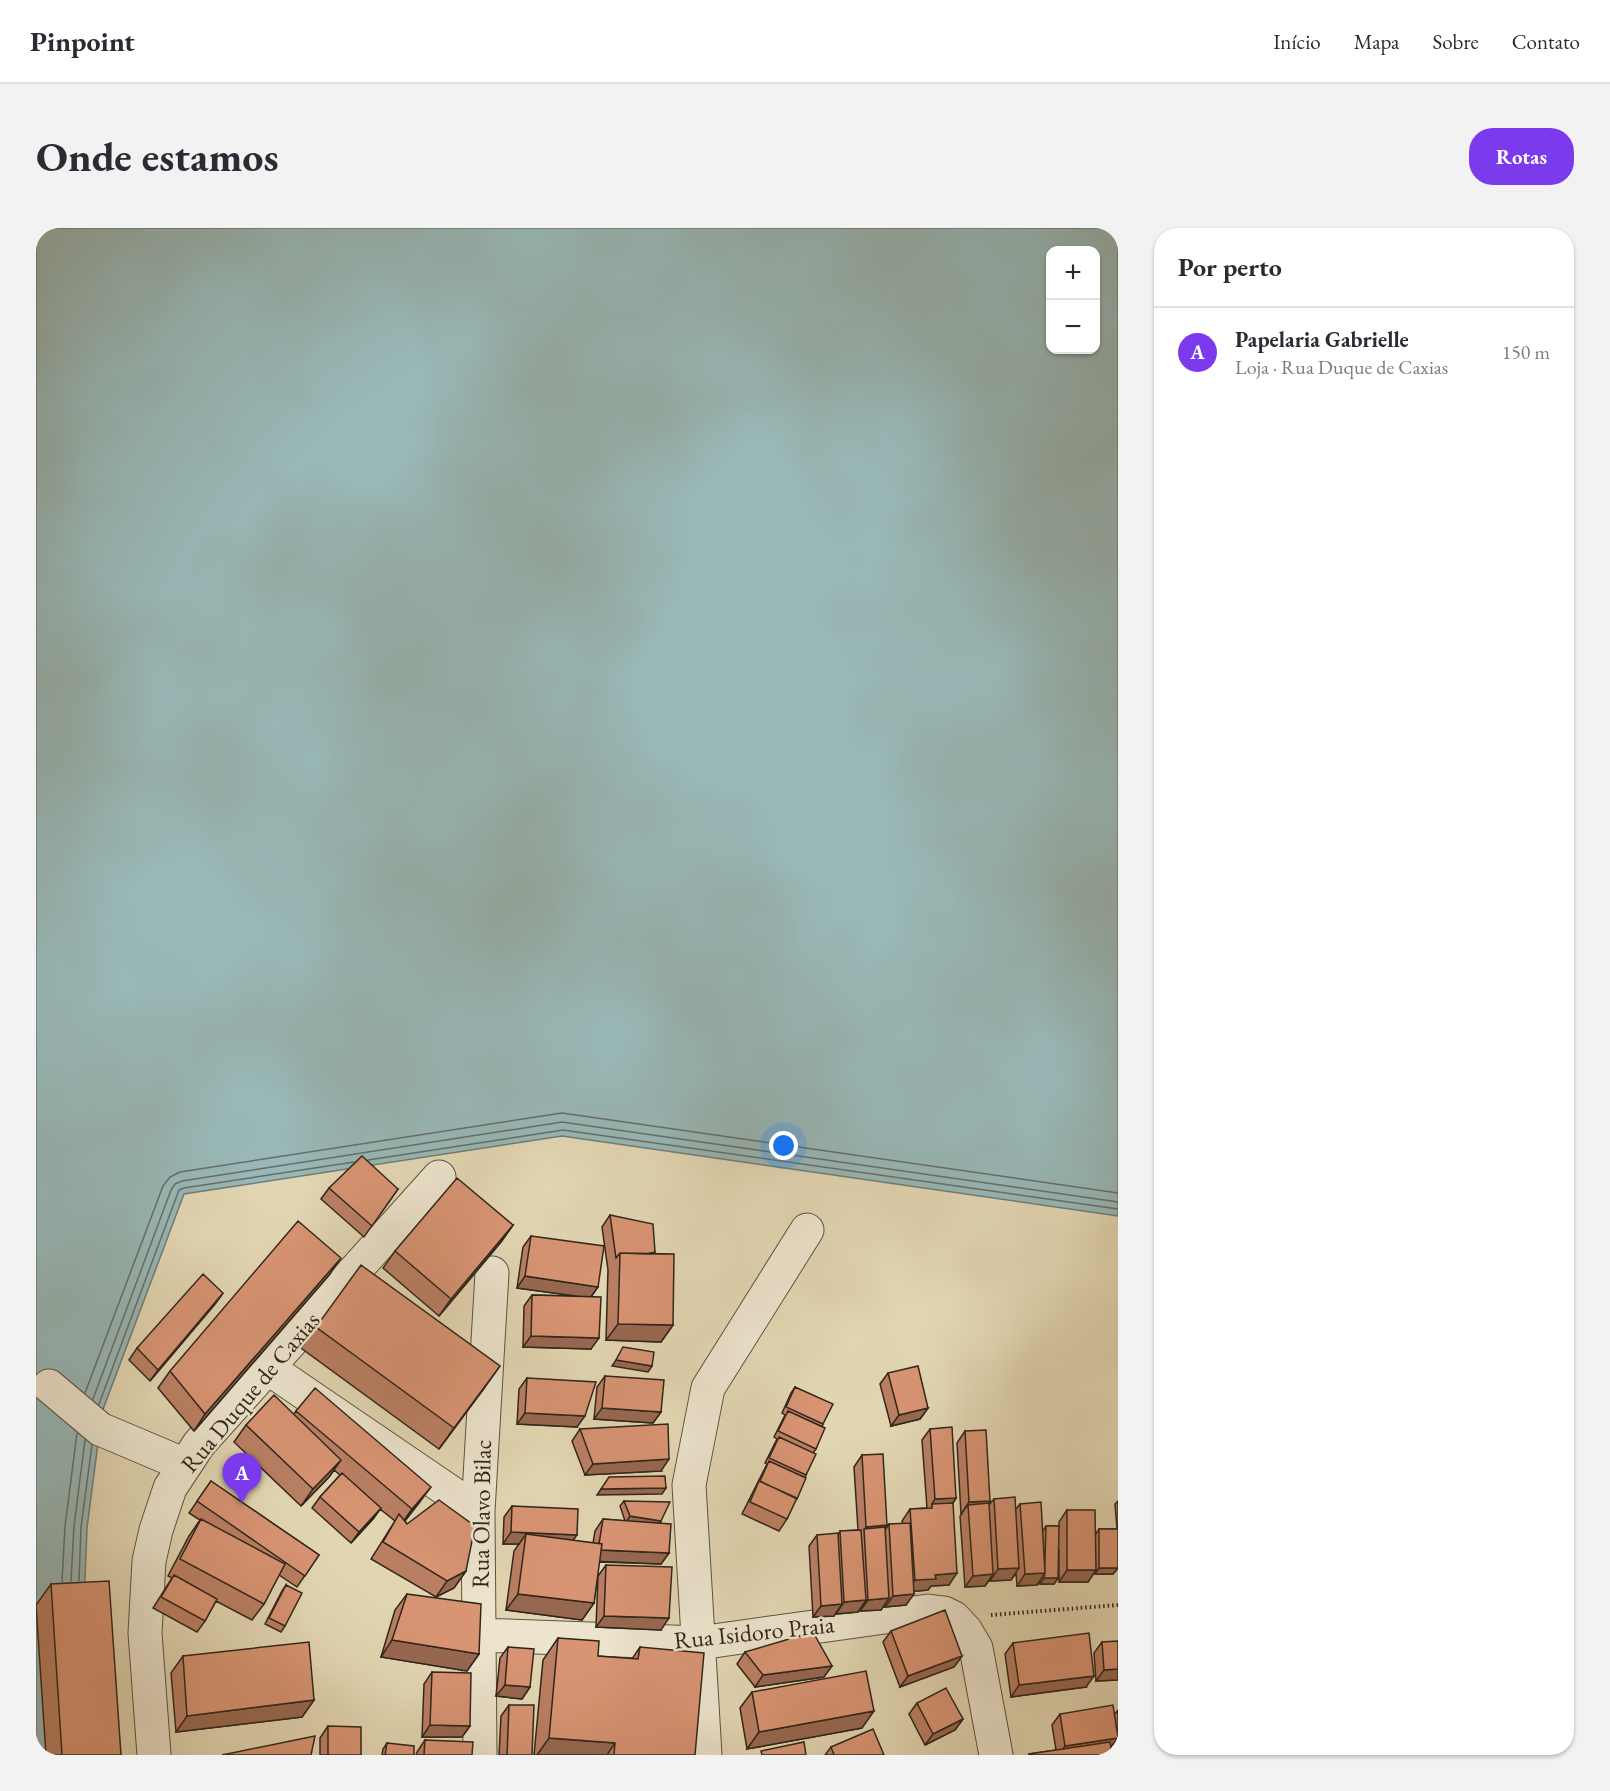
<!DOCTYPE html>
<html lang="pt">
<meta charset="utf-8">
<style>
body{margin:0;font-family:"EB Garamond",serif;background:#f2f2f3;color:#2b2b33}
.controls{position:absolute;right:18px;top:18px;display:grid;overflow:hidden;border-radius:12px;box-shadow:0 2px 4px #0004}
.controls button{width:54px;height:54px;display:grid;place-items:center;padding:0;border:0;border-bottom:2px solid #e1e1e2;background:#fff;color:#2b2b33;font:30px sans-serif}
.you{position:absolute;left:748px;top:918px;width:21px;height:21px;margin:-15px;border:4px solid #fff;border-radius:50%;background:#1a73e8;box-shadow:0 0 0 9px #1a73e833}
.badge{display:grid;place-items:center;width:39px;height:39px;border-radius:50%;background:#7c3aed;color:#fff;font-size:20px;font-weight:700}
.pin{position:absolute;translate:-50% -50px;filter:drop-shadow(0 2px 3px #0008)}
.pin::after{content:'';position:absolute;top:32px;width:21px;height:18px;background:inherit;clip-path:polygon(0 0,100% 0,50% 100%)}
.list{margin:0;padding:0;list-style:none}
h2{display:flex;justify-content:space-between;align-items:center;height:78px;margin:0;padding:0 24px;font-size:26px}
h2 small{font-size:20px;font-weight:400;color:#7c7c81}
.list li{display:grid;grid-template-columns:39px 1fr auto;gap:18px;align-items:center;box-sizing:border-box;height:90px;padding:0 24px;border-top:2px solid #e1e1e2}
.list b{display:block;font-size:22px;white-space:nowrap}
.list p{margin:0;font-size:20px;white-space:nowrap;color:#7c7c81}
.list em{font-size:20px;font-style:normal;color:#7c7c81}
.map{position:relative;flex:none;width:1082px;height:1527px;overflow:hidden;border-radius:24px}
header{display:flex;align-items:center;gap:36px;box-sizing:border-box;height:84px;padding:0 30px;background:#fff;border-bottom:2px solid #e1e1e2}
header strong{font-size:28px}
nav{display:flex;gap:33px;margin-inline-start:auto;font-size:21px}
.intro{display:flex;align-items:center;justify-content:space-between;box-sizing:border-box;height:144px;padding:0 36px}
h1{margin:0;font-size:42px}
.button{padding:15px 27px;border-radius:24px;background:#7c3aed;color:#fff;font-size:21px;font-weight:700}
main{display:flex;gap:36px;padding:0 36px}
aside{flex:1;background:#fff;border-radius:24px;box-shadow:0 2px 4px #0004}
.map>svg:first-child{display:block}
</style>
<header>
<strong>Pinpoint</strong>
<nav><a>Início</a><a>Mapa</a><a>Sobre</a><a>Contato</a></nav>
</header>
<div class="intro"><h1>Onde estamos</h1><a class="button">Rotas</a></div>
<main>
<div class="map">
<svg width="1082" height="1527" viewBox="0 0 1082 1527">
<rect width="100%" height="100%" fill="#e2d6b2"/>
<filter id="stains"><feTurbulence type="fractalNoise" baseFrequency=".00333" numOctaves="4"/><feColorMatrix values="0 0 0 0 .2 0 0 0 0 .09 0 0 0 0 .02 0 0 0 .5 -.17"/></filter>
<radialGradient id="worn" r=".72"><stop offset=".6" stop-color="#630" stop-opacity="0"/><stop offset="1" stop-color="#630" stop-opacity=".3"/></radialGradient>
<path fill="#98b7b6" stroke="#6f7d78" stroke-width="1.5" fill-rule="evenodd" d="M 0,0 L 1082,0 L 1082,988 L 526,908 L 148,966 L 66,1184 L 51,1300 L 42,1527 L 0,1527 ZM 1014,22 L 1060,22 L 1060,122 L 1014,122 Z"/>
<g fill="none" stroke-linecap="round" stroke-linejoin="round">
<path stroke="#646e69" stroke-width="1.5" d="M 332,932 L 527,902 L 1082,981
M 49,1165 L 127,958 L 134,949 L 144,944 L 526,885 L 1082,965
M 57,1171 L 135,962 L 139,956 L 146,953 L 526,894 L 1082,974
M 63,1176 L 143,962 L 148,960 L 318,934
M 35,1353 L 38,1298 L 49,1212
M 43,1353 L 45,1299 L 56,1217
M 26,1354 L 29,1298 L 41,1205"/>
<defs>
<path id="minor" d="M 232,1140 L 442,1283
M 13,1158 L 64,1201 L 149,1237
M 444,1407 L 663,1415 L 892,1383 L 908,1385 L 918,1390 L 930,1403 L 940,1420 L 960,1527
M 118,1527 L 109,1405 L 113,1333 L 120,1302 L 134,1260 L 163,1216 L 403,949
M 444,1527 L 442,1283 L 456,1045
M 669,1527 L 653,1257 L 672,1160 L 771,1002"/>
</defs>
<use href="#minor" stroke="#5d5242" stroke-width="35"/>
<path stroke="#31261c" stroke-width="4" stroke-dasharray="1.5 3" stroke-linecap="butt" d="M 955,1387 L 1082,1377"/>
<use href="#minor" stroke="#ece4cd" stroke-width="33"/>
</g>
<path fill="#ba7f63" stroke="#31261c" stroke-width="1.5" d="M 293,960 L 362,961 L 328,1009 L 285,971 Z
M 574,987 L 619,1024 L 618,1026 L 637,1097 L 625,1114 L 570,1112 L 572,1042 L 566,999 Z
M 477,997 L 465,1014 L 403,1088 L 347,1040 L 359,1023 Z
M 495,1008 L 562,1059 L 555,1069 L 555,1121 L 487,1119 L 488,1078 L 496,1067 L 540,1068 L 481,1060 L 487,1019 Z
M 294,1046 L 158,1203 L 122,1160 L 134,1143 Z
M 187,1065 L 179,1076 L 114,1153 L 93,1132 L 101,1120 Z
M 280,1099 L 449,1159 L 403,1221 L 265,1120 Z
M 852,1145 L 892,1180 L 884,1191 L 855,1198 L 844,1156 Z
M 569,1148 L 625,1184 L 617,1195 L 558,1191 L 561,1159 Z
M 491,1150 L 541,1199 L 481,1196 L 483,1161 Z
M 759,1159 L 787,1196 L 786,1199 L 780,1221 L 777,1225 L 770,1247 L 751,1291 L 743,1303 L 706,1286 L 731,1236 L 729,1235 L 741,1211 L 738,1209 L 749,1187 L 746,1185 L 755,1165 Z
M 260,1183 L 383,1275 L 369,1293 L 371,1296 L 430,1343 L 418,1360 L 400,1369 L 335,1331 L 359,1293 L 344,1281 L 337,1291 L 315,1315 L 276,1280 L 284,1269 L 304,1247 L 298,1242 L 293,1249 L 265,1278 L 198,1214 L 210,1197 L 258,1186 Z
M 544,1201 L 625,1243 L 549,1247 L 536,1213 Z
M 894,1201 L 920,1270 L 917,1275 L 913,1357 L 895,1358 L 892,1362 L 878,1363 L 870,1377 L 849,1379 L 849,1376 L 845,1382 L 824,1383 L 824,1380 L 822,1384 L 800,1386 L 800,1384 L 798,1388 L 777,1389 L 773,1318 L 781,1307 L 802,1307 L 804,1303 L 822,1302 L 818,1239 L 826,1227 L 849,1302 L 853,1296 L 867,1296 L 866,1293 L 874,1281 L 891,1280 L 886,1212 Z
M 929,1203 L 954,1273 L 953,1275 L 953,1277 L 958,1271 L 979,1282 L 984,1276 L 1007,1303 L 1010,1298 L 1023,1298 L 1023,1294 L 1031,1282 L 1059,1307 L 1063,1301 L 1081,1301 L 1079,1276 L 1082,1273 L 1082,1340 L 1077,1346 L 1059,1346 L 1059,1343 L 1052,1354 L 1023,1354 L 1023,1321 L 1022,1350 L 1018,1356 L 1004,1356 L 1004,1353 L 1001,1357 L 981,1358 L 980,1345 L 975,1352 L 954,1353 L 954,1351 L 949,1358 L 929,1359 L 924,1288 L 926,1286 L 925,1286 L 921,1215 Z
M 175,1253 L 283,1327 L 261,1359 L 243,1347 L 228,1376 L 216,1392 L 180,1373 L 169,1393 L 161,1404 L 117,1380 L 136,1350 L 132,1348 L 153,1308 L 164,1292 L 153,1285 Z
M 588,1273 L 625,1293 L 624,1296 L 633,1325 L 625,1336 L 563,1334 L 558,1375 L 546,1392 L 470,1382 L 478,1323 L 483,1316 L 467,1316 L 468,1289 L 476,1278 L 537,1313 L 557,1315 L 559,1303 L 567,1291 L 589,1293 L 584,1278 Z
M 570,1337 L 625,1402 L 560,1399 L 562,1348 Z
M 15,1356 L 85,1527 L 10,1527 L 0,1377 Z
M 250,1357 L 249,1398 L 245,1404 L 229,1396 L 246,1363 Z
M 371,1366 L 443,1426 L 431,1443 L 345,1429 L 359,1382 Z
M 855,1403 L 926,1428 L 918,1439 L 864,1459 L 847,1414 Z
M 522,1410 L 562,1428 L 596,1431 L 604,1419 L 659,1527 L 498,1527 L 507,1432 Z
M 1066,1414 L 1082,1452 L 1060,1453 L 1058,1425 Z
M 977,1415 L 1050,1459 L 975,1469 L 969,1426 Z
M 472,1419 L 494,1459 L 486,1471 L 460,1468 L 464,1430 Z
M 709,1424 L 788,1449 L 719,1459 L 701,1436 Z
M 147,1428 L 278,1472 L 266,1489 L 140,1504 L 135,1445 Z
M 396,1444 L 434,1498 L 426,1509 L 386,1509 L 388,1456 Z
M 716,1464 L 826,1500 L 711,1521 L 704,1480 Z
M 881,1475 L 927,1491 L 919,1502 L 889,1517 L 873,1486 Z
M 473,1477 L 496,1527 L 463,1527 L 465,1488 Z
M 1082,1482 L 1082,1527 L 1078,1527 L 1077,1517 L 1075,1519 L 1076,1527 L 993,1527 L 993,1526 L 1020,1522 L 1016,1497 L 1024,1486 L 1078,1487 Z
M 292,1498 L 325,1527 L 284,1527 L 284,1510 Z
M 389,1512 L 436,1527 L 380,1527 L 381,1524 Z
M 351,1515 L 378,1527 L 346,1527 L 347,1521 Z
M 795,1519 L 848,1527 L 789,1527 Z"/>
<path fill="#976850" stroke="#31261c" stroke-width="1.5" d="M 477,997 L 465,1014 L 403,1088 L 415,1071 Z
M 305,1030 L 294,1046 L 158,1203 L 169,1186 Z
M 489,1048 L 562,1059 L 554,1070 L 481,1060 Z
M 187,1065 L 179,1076 L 114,1153 L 122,1142 Z
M 582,1096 L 637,1097 L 625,1114 L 570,1112 Z
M 495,1108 L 563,1110 L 555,1121 L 487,1119 Z
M 580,1132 L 616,1138 L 612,1144 L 576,1138 Z
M 464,1138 L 449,1159 L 403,1221 L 418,1200 Z
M 566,1180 L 625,1184 L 617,1195 L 558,1191 Z
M 892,1180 L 884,1191 L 855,1198 L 863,1187 Z
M 489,1185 L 549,1188 L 541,1199 L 481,1196 Z
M 633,1231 L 625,1243 L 549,1247 L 557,1236 Z
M 305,1232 L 293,1249 L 265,1278 L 277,1261 Z
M 395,1259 L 383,1275 L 364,1298 L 376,1281 Z
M 630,1260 L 626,1266 L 561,1267 L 565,1261 Z
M 920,1270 L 912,1282 L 896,1280 L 896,1276 L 899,1271 Z
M 954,1273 L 946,1284 L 932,1277 L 925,1286 L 933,1274 Z
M 345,1280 L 337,1291 L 315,1315 L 323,1304 Z
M 594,1288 L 625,1293 L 621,1299 L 590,1294 Z
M 851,1297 L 843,1309 L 828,1302 L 830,1299 Z
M 475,1304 L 541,1307 L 533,1318 L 490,1306 L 483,1316 L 467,1316 Z
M 562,1322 L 633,1325 L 625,1336 L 554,1333 Z
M 983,1340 L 975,1352 L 954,1353 L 962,1341 Z
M 1063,1340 L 1082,1340 L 1077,1346 L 1059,1346 Z
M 1031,1342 L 1060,1342 L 1052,1354 L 1023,1354 Z
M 430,1343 L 418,1360 L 400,1369 L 411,1353 Z
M 921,1345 L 913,1357 L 895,1358 L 892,1362 L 871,1364 L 879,1352 L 899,1347 Z
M 1009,1345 L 1001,1357 L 981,1358 L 989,1346 Z
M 957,1346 L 949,1358 L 929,1359 L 937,1348 Z
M 1008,1350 L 1022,1350 L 1018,1356 L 1004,1356 Z
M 482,1366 L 558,1375 L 546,1392 L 470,1382 Z
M 878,1366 L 870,1377 L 849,1379 L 857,1368 Z
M 853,1370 L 845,1382 L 824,1383 L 832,1372 Z
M 830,1372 L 822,1384 L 800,1386 L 808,1374 Z
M 806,1376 L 798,1388 L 777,1389 L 785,1378 Z
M 568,1388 L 633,1390 L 625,1402 L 560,1399 Z
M 356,1412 L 443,1426 L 431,1443 L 345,1429 Z
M 926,1428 L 918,1439 L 864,1459 L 872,1448 Z
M 796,1438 L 788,1449 L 719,1459 L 727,1447 Z
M 1082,1441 L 1082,1452 L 1060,1453 L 1068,1442 Z
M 1058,1448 L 1050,1459 L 975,1469 L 983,1457 Z
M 469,1457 L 494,1459 L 486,1471 L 460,1468 Z
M 278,1472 L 266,1489 L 140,1504 L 151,1488 Z
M 838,1483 L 826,1500 L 711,1521 L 723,1504 Z
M 927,1491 L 919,1502 L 889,1517 L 897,1506 Z
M 394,1497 L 434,1498 L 426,1509 L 386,1509 Z
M 513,1510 L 579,1515 L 571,1527 L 501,1527 Z
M 1082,1510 L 1073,1521 L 1023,1527 L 1029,1518 Z
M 1082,1521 L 1082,1527 L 1078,1527 Z"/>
<path fill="#d89473" stroke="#31261c" stroke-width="1.5" d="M 326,928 L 362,961 L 336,998 L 293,960 Z
M 421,950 L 477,997 L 415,1071 L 359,1023 Z
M 574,987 L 617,996 L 619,1024 L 611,1026 L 584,1025 L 580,1030 Z
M 262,993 L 305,1030 L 169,1186 L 134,1143 Z
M 495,1008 L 568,1018 L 562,1059 L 489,1048 Z
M 584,1025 L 638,1026 L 637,1097 L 582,1096 Z
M 325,1037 L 464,1138 L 418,1200 L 280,1099 Z
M 167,1046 L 187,1065 L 122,1142 L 101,1120 Z
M 496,1067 L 565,1069 L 563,1110 L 495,1108 Z
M 587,1119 L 618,1124 L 616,1138 L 580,1132 Z
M 882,1138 L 892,1180 L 863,1187 L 852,1145 Z
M 569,1148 L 628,1152 L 625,1184 L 566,1180 Z
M 491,1150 L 560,1154 L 549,1188 L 489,1185 Z
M 759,1159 L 797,1176 L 787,1196 L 750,1179 Z
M 279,1160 L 395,1259 L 376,1281 L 260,1183 Z
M 238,1167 L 305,1232 L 277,1261 L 210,1197 Z
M 752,1183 L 789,1200 L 780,1221 L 742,1203 Z
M 632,1196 L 633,1231 L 557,1236 L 544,1201 Z
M 916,1199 L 920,1270 L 899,1271 L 894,1201 Z
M 950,1202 L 954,1273 L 933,1274 L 929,1203 Z
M 743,1209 L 780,1226 L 770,1247 L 733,1230 Z
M 847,1226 L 851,1297 L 830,1299 L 826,1227 Z
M 733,1233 L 770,1250 L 761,1271 L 724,1253 Z
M 306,1245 L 345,1280 L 323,1304 L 284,1269 Z
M 629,1248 L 630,1260 L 565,1261 L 573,1249 Z
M 175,1253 L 283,1327 L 269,1348 L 161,1273 Z
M 723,1253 L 761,1270 L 751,1291 L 714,1274 Z
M 979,1269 L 983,1340 L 962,1341 L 958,1271 Z
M 403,1272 L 439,1298 L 430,1343 L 411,1353 L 347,1314 L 363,1286 L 371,1296 Z
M 588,1273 L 634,1274 L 625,1293 L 594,1288 Z
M 1005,1274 L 1009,1345 L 989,1346 L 984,1276 Z
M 917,1275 L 921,1345 L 899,1347 L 900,1351 L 879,1352 L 874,1281 L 896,1280 L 896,1276 Z
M 953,1275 L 957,1346 L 937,1348 L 932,1277 Z
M 476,1278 L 542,1281 L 541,1307 L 475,1304 Z
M 1031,1282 L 1059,1282 L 1060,1342 L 1031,1342 Z
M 165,1291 L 249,1336 L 228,1376 L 144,1331 Z
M 567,1291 L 635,1296 L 633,1325 L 565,1322 L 566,1316 L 563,1316 Z
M 874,1295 L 878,1366 L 857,1368 L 853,1296 Z
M 1010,1298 L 1023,1298 L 1022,1350 L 1008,1350 L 1009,1345 L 1009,1334 Z
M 849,1299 L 853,1370 L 832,1372 L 828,1301 Z
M 1063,1301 L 1082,1301 L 1082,1340 L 1063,1340 Z
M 825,1302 L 830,1372 L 808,1374 L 804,1303 Z
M 802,1305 L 806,1376 L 785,1378 L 781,1307 Z
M 490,1306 L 566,1316 L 558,1375 L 482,1366 Z
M 570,1337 L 636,1339 L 633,1390 L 568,1388 Z
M 138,1347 L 181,1371 L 169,1393 L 125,1369 Z
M 73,1353 L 85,1527 L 26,1527 L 15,1356 Z
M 250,1357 L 266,1365 L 249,1398 L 233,1390 Z
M 371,1366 L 445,1376 L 443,1426 L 356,1412 Z
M 909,1382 L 926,1428 L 872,1448 L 855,1403 Z
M 777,1404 L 796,1438 L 727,1447 L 709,1424 Z
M 1053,1405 L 1058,1448 L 983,1457 L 977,1415 Z
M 522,1410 L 563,1413 L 562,1428 L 602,1431 L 604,1419 L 668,1425 L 659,1527 L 578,1527 L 579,1515 L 513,1510 Z
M 1082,1413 L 1082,1441 L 1068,1442 L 1066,1414 Z
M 273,1414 L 278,1472 L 151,1488 L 147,1428 Z
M 472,1419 L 498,1421 L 494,1459 L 469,1457 Z
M 830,1443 L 838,1483 L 723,1504 L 716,1464 Z
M 396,1444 L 435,1445 L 434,1498 L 394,1497 Z
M 910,1460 L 927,1491 L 897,1506 L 881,1475 Z
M 473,1477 L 498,1477 L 496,1527 L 471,1527 Z
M 1077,1477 L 1082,1510 L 1029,1518 L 1024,1486 Z
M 292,1498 L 325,1499 L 325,1527 L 292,1527 Z
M 837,1501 L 848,1527 L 798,1527 L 795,1519 Z
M 279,1508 L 275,1527 L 186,1527 Z
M 389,1512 L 437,1514 L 436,1527 L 388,1527 Z
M 768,1514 L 770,1527 L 726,1527 L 725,1523 Z
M 1074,1514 L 1076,1527 L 994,1527 L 993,1526 Z
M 351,1515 L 378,1518 L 378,1527 L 349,1527 Z"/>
<g text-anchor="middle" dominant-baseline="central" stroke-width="5" stroke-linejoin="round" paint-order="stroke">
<g font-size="24" fill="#31261c" stroke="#ece4cd">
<text transform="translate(214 1164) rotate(-50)">Rua Duque de Caxias</text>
<text transform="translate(445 1286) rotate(-89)">Rua Olavo Bilac</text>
<text transform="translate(718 1404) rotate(-6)">Rua Isidoro Praia</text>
</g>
</g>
<rect width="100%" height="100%" filter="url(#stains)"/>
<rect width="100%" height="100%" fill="url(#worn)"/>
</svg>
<div class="controls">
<button>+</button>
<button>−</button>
</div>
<div class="you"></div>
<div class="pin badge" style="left:206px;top:1275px">A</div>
</div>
<aside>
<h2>Por perto<small></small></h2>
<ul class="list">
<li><span class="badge">A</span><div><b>Papelaria Gabrielle</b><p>Loja · Rua Duque de Caxias</p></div><em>150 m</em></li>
</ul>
</aside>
</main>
